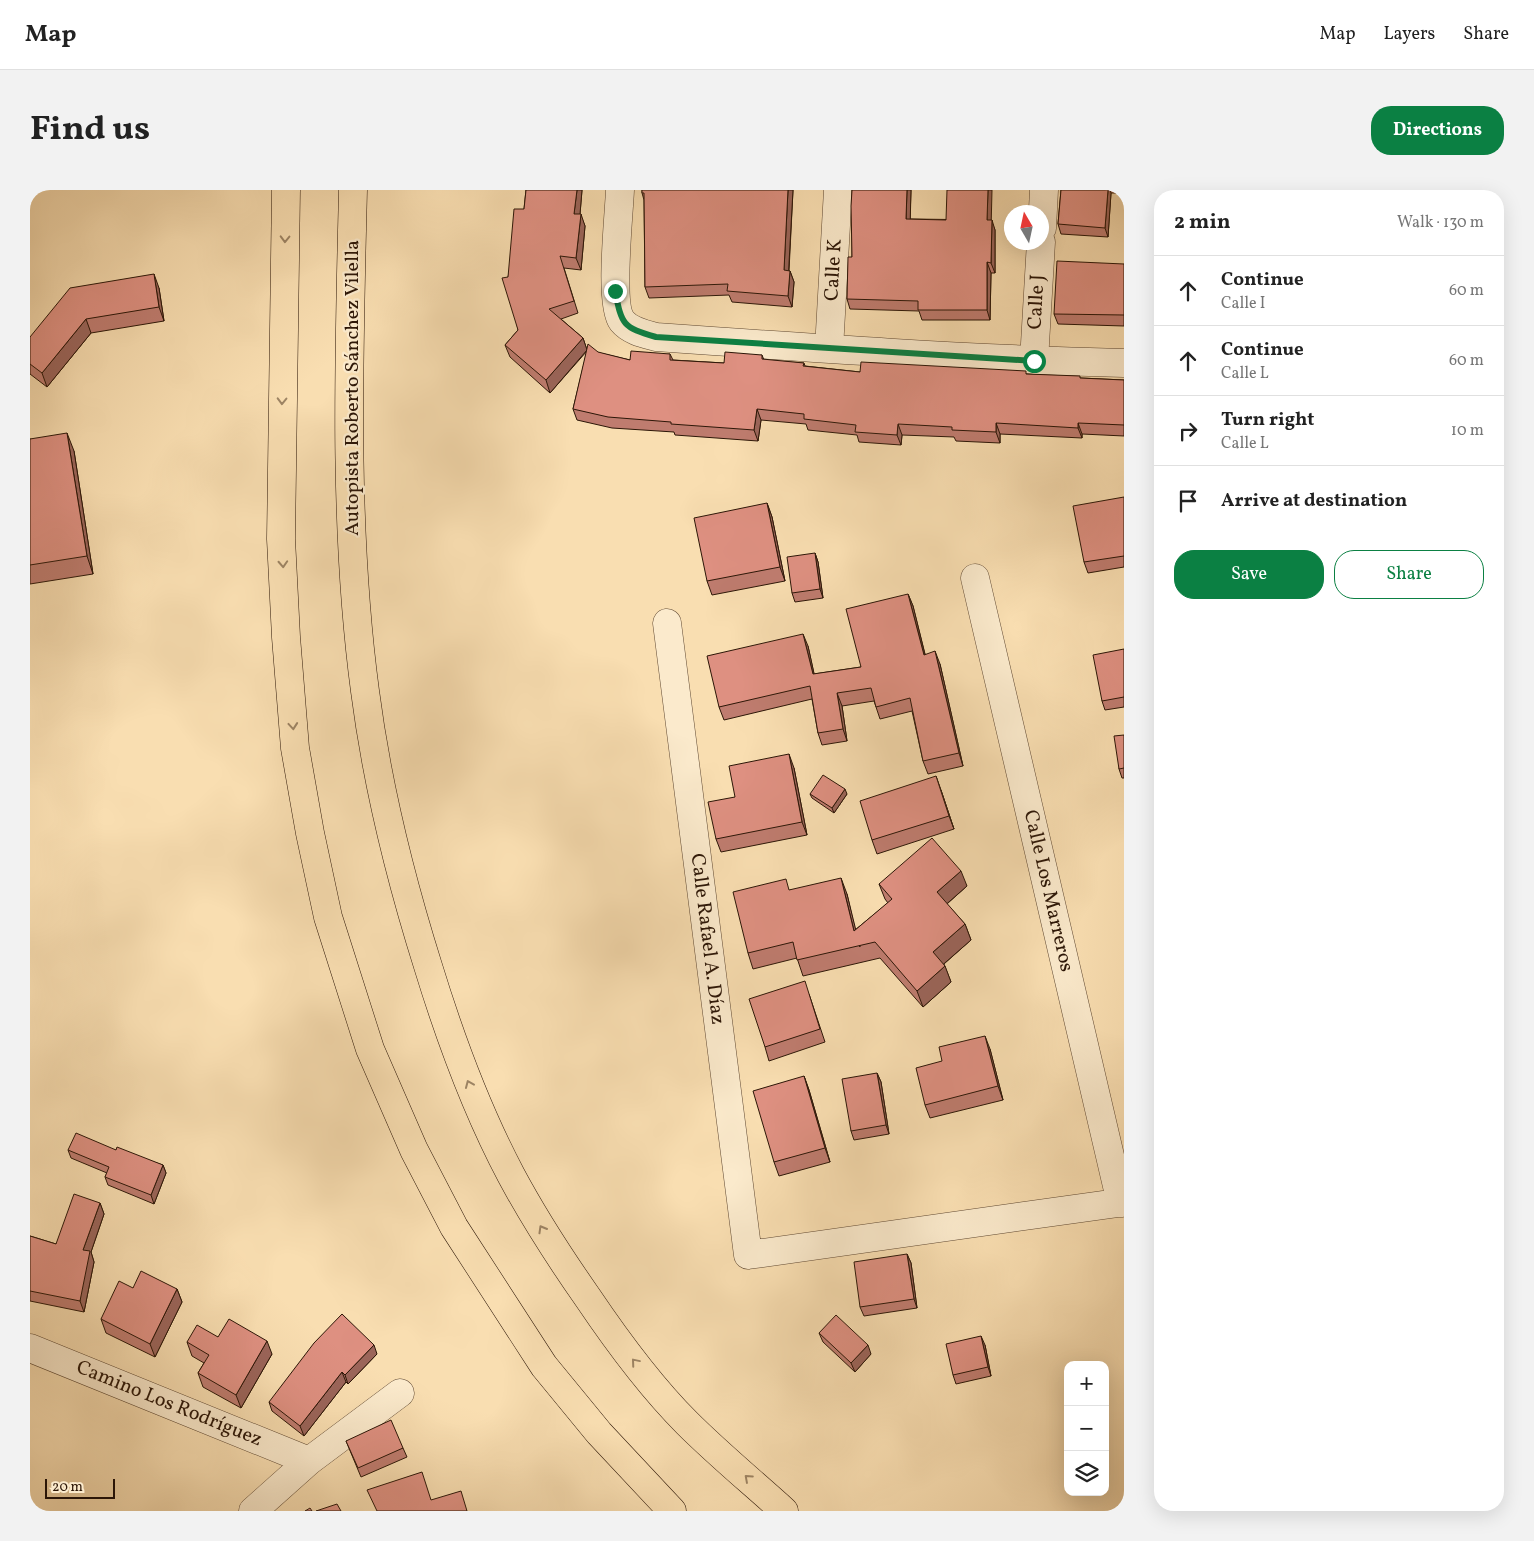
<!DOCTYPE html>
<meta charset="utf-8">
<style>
body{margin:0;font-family:Vollkorn,serif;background:#f2f2f2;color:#222}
.controls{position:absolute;right:15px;bottom:15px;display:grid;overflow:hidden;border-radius:10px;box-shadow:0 5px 20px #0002}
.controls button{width:45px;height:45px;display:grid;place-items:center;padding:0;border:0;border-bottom:1px solid #e0e0e0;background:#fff;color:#222;font:25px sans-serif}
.compass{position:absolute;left:974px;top:15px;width:45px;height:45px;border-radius:50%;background:#fff;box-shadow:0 5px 20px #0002;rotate:351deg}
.scale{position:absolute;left:15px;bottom:12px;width:70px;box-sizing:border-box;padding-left:5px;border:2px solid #2c1607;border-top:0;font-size:14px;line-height:18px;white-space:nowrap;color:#2c1607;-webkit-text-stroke:4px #fbeacc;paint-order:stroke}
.stop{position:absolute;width:15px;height:15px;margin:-11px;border:4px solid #0b8043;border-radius:50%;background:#fff}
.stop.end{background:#0b8043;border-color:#fff;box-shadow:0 1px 5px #0008}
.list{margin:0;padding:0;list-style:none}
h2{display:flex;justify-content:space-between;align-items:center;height:65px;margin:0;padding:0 20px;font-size:21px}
h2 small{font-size:16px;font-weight:400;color:#767676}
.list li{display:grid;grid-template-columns:32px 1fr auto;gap:15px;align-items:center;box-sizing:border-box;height:70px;padding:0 20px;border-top:1px solid #e0e0e0}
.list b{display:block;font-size:19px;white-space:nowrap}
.list p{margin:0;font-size:16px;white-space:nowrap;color:#767676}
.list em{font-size:16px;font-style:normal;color:#767676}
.actions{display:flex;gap:10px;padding:15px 20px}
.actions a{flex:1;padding:11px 0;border:1px solid #0b8043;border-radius:20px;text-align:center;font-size:18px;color:#0b8043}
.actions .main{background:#0b8043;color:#fff}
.icon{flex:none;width:28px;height:28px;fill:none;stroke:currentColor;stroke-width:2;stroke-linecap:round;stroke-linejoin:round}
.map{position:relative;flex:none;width:1094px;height:1321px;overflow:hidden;border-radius:20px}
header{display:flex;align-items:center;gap:30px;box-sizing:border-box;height:70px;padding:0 25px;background:#fff;border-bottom:1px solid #e0e0e0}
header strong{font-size:24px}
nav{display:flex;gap:28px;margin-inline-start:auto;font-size:18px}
.intro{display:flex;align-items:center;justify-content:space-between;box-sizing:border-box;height:120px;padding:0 30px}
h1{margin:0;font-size:35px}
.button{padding:12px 22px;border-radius:20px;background:#0b8043;color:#fff;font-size:18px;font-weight:700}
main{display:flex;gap:30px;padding:0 30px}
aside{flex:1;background:#fff;border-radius:20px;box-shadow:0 5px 20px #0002}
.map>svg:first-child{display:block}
</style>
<header>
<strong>Map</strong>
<nav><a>Map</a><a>Layers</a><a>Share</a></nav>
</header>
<div class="intro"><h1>Find us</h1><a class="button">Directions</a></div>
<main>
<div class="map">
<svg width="1094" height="1321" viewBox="0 0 1094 1321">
<rect width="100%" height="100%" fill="#f9deb1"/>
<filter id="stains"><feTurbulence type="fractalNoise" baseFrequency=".004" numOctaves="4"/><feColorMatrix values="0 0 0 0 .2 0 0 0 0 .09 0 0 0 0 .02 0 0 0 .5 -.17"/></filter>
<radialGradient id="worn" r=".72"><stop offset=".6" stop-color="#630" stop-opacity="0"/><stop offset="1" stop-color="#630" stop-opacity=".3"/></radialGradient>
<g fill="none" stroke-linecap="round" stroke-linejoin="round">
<defs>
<path id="minor" d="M 590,0 C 589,25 579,114 592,131 C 600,141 615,144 626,147 C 782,158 938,169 1094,173
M 1012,38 L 1014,0
M 799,159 L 808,0
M 1004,171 L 1011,52
M 945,388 L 1091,1013
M 637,433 L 718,1065 L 1094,1012
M 0,1158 L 279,1271
M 223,1321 L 279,1271 L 370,1203"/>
<path id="highway" d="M 256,0 L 251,349 L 256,447 L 265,558 L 280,643 L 298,727 L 340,859 L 384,960 L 424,1037 L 514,1176 L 569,1243 L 642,1321
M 323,0 C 319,165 313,337 335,501 C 347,594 370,687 398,776 C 420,848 446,919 481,985 C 504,1028 530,1068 558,1108 C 587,1151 621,1197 657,1233 C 688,1264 722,1292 754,1321"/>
</defs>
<use href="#minor" stroke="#5f4832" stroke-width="29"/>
<use href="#highway" stroke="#2c1607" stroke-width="29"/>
<use href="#minor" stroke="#fbeacc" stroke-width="28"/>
<use href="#highway" stroke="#f9deb1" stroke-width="28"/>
</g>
<path fill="#bf7c6f" stroke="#2c1607" d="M 496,0 L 552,0 L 550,24 L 555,36 L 551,80 L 534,78 L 548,123 L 531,129 L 553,148 L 557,160 L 600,170 L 640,164 L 643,170 L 694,173 L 732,165 L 734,170 L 774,173 L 775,176 L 830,182 L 997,184 L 1051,188 L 1094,190 L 1094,246 L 1052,244 L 1052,248 L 970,244 L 970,253 L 926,251 L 924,247 L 872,245 L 871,255 L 829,252 L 827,245 L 778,240 L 776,234 L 731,230 L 728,251 L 645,245 L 644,242 L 582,238 L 547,230 L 543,219 L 557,161 L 520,203 L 480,167 L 475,155 L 488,140 L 478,87 L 494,19 Z
M 612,0 L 763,0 L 759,81 L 760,81 L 764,92 L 762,117 L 702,112 L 699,105 L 619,108 L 615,97 L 614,10 L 612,3 Z
M 822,0 L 881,0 L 880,29 L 961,30 L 965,40 L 965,83 L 961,83 L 960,130 L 892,130 L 889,121 L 820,119 L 817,109 L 822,67 Z
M 1031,0 L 1086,0 L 1086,3 L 1081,3 L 1078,47 L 1031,44 L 1028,34 Z
M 1094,74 L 1094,136 L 1028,134 L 1024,124 Z
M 129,98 L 134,131 L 61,143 L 17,197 L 0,184 L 0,147 Z
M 0,249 L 44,261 L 63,384 L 0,394 Z
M 1094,308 L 1094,377 L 1058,383 L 1054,372 Z
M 737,313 L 742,327 L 755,391 L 682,405 L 677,391 Z
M 785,363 L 788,372 L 793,408 L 765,412 L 762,403 Z
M 878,404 L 883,416 L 895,464 L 910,474 L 933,576 L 898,584 L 893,571 L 882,521 L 850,529 L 844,511 L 812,516 L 817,551 L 792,555 L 788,543 L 782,509 L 694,530 L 689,517 L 778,456 L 784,484 L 831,477 Z
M 1094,459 L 1094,517 L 1075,520 L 1072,511 Z
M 1094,545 L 1094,588 L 1092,588 L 1089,579 Z
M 764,578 L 777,645 L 691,662 L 686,649 L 705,607 Z
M 911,600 L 924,639 L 847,664 L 842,650 Z
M 780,604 L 817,604 L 804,623 L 782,608 Z
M 849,694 L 937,696 L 917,714 L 935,734 L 941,750 L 914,774 L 921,792 L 893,817 L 850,768 L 773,786 L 767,768 L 723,779 L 718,763 L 760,700 L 817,704 L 825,740 L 858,713 L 855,709 Z
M 779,804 L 795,852 L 739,871 L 735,857 Z
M 960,859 L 973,910 L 900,928 L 895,915 Z
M 847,883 L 851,892 L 859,944 L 824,950 L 821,941 Z
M 774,886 L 779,900 L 800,972 L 749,986 L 744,972 Z
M 38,960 L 86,960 L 133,975 L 136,983 L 124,1014 L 78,995 L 75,987 L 77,983 L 41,968 Z
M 70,1013 L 74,1024 L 61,1062 L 64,1072 L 54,1122 L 0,1111 L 0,1046 L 26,1054 Z
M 877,1064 L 881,1073 L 887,1118 L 834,1126 L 830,1117 Z
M 103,1098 L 147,1099 L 152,1112 L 125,1167 L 76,1143 L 71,1129 Z
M 789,1143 L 841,1164 L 825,1182 L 793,1152 Z
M 188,1147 L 242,1164 L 211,1218 L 173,1197 L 168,1183 L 174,1173 L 162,1166 L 157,1152 Z
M 955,1155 L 961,1186 L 926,1194 L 923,1185 Z
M 347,1164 L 318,1194 L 316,1192 L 274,1246 L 242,1221 L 239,1212 Z
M 316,1251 L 373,1258 L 377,1267 L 331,1287 Z"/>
<path fill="#9b655a" stroke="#2c1607" d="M 547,0 L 552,0 L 549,36 L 544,24 Z
M 758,0 L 763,0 L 758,92 L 754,80 Z
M 877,0 L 881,0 L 880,39 L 876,29 Z
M 958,0 L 962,0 L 961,40 L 957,30 Z
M 1078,0 L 1080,0 L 1081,3 L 1078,47 L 1075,38 Z
M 551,24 L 555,36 L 551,80 L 546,68 Z
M 962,30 L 965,40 L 965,83 L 961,73 Z
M 957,72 L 961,83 L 960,130 L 957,120 Z
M 760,81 L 764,92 L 762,117 L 758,106 Z
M 124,84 L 129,98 L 134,131 L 129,117 Z
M 56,129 L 61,143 L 17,197 L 12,183 Z
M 553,148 L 557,160 L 520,203 L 516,190 Z
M 727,219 L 731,230 L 728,251 L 724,240 Z
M 966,233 L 970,244 L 970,253 L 966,242 Z
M 1048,233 L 1052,244 L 1052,248 L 1048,238 Z
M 868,234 L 872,245 L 871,255 L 867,245 Z
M 37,243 L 44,261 L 63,384 L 57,366 Z
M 737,313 L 742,327 L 755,391 L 750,377 Z
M 785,363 L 788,372 L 793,408 L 790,399 Z
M 878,404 L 883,416 L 898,477 L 894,465 Z
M 773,444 L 778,456 L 787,497 L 783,484 Z
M 905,461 L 910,474 L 933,576 L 929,563 Z
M 807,503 L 812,516 L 817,551 L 813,539 Z
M 759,564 L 764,578 L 777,645 L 772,632 Z
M 906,586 L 911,600 L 924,639 L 919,626 Z
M 815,599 L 817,604 L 804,623 L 802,618 Z
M 931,681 L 937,696 L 912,718 L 907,702 Z
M 811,688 L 817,704 L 830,757 L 824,741 Z
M 935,734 L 941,750 L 909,778 L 903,762 Z
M 915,776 L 921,792 L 893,817 L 887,801 Z
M 955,846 L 960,859 L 973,910 L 968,896 Z
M 847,883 L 851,892 L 859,944 L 856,935 Z
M 774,886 L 779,900 L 800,972 L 795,958 Z
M 133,975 L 136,983 L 124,1014 L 121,1005 Z
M 70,1013 L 74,1024 L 61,1062 L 64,1072 L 54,1122 L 50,1111 L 53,1060 Z
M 877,1064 L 881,1073 L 887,1118 L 884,1109 Z
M 147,1099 L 152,1112 L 125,1167 L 120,1154 Z
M 951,1146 L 955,1155 L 961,1186 L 958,1177 Z
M 237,1151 L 242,1164 L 211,1218 L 206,1205 Z
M 344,1155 L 347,1164 L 318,1194 L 315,1185 Z
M 838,1155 L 841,1164 L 825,1182 L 821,1173 Z
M 312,1182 L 316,1192 L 274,1246 L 270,1236 Z"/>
<path fill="#de9081" stroke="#2c1607" d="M 496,0 L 547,0 L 544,24 L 551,24 L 546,68 L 530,66 L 544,111 L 519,119 L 553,148 L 516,190 L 475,155 L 488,140 L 472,88 L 478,87 L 484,19 L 494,19 Z
M 612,0 L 758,0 L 754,80 L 760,81 L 758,106 L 697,101 L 698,94 L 615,97 L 614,3 L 612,3 Z
M 822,0 L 877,0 L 876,29 L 916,30 L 917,0 L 958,0 L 957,30 L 962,30 L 961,73 L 957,72 L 957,120 L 888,120 L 888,111 L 817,109 L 818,67 L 822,67 L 821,16 Z
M 1031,0 L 1078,0 L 1075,38 L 1028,34 Z
M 1027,71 L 1094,74 L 1094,125 L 1024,124 Z
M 124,84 L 129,117 L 56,129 L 12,183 L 0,174 L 0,147 L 40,98 Z
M 558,154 L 568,162 L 600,170 L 601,161 L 640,164 L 640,170 L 694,173 L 695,162 L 732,165 L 732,169 L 774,173 L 773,176 L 830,182 L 831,172 L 996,181 L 996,184 L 1050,186 L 1050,188 L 1094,190 L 1094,235 L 1048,233 L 1048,238 L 966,233 L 966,242 L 922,240 L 922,237 L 868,234 L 867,245 L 825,242 L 826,235 L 774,229 L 774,224 L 727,219 L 724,240 L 641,234 L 641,232 L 578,227 L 543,219 Z
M 37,243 L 57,366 L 0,375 L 0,249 Z
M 1094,307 L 1094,366 L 1054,372 L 1043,316 Z
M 737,313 L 750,377 L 677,391 L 664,328 Z
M 785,363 L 790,399 L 762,403 L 757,367 Z
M 878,404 L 894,465 L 905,461 L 929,563 L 893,571 L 880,508 L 846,517 L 841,498 L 807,503 L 813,539 L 788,543 L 780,496 L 689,517 L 677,466 L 773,444 L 783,484 L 831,477 L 816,419 Z
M 1094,459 L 1094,507 L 1072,511 L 1063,465 Z
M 1094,545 L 1094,578 L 1089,579 L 1084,546 Z
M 759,564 L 772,632 L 686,649 L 678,612 L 705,607 L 699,576 Z
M 793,585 L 815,599 L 802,618 L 780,604 Z
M 906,586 L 919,626 L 842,650 L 830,611 Z
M 902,648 L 931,681 L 907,702 L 935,734 L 903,762 L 915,776 L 887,801 L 845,752 L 767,770 L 763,752 L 718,763 L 703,702 L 756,689 L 759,700 L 811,688 L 824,741 L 862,709 L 849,694 Z
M 775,791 L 790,839 L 735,857 L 719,809 Z
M 955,846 L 968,896 L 895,915 L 886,878 L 912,871 L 909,857 Z
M 847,883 L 856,935 L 821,941 L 812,889 Z
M 774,886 L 795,958 L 744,972 L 723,901 Z
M 46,943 L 86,960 L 87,957 L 133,975 L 121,1005 L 75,987 L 79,977 L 38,960 Z
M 44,1004 L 70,1013 L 53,1060 L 60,1061 L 50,1111 L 0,1101 L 0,1046 L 26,1054 Z
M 877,1064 L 884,1109 L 830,1117 L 824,1072 Z
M 111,1081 L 147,1099 L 120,1154 L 71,1129 L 89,1091 L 103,1098 Z
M 312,1124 L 344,1155 L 315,1185 L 312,1182 L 270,1236 L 239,1212 L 284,1153 Z
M 806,1125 L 838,1155 L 821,1173 L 789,1143 Z
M 199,1129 L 237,1151 L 206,1205 L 168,1183 L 179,1165 L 157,1152 L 167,1135 L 188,1147 Z
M 951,1146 L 958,1177 L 923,1185 L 916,1154 Z
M 361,1230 L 373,1258 L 328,1278 L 316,1251 Z
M 392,1282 L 401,1310 L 431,1301 L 437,1321 L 347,1321 L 337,1300 Z
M 307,1314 L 311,1321 L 286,1321 Z
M 280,1318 L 282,1321 L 275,1321 Z"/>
<defs><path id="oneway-chevron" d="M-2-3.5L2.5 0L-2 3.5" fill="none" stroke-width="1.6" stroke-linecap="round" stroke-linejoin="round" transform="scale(1.25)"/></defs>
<g stroke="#9d8464">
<use href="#oneway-chevron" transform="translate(255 49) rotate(91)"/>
<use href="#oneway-chevron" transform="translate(252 211) rotate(91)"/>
<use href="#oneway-chevron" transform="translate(253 374) rotate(87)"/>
<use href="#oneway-chevron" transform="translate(263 536) rotate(85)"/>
<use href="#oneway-chevron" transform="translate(439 894) rotate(-113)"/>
<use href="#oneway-chevron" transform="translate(512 1039) rotate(-120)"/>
<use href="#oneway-chevron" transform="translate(605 1172) rotate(-130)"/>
<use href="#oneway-chevron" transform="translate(718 1288) rotate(-138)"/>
</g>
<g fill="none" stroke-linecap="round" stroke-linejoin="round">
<path stroke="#0b8043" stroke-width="6" d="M 585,101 C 592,135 592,137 626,147 L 1004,171"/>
</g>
<g text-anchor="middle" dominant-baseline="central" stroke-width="4.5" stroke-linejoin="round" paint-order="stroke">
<g font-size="20" fill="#2c1607" stroke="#fbeacc">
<text transform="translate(804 80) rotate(-87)">Calle K</text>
<text transform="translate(1007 112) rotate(-87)">Calle J</text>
<text transform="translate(323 198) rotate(-90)">Autopista Roberto Sánchez Vilella</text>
<text transform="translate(1018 701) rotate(77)">Calle Los Marreros</text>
<text transform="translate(677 749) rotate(83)">Calle Rafael A. Díaz</text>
<text transform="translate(139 1214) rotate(22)">Camino Los Rodríguez</text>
</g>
</g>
<rect width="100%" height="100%" filter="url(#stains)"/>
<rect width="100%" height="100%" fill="url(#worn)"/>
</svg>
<div class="controls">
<button>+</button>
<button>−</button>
<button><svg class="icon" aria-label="layers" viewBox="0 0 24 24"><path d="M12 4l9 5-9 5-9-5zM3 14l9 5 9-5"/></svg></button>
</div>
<svg class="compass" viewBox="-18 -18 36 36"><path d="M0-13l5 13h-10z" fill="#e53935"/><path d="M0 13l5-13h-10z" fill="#767676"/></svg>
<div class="scale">20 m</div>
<div class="stop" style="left:1004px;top:171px"></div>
<div class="stop end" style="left:585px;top:101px"></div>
</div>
<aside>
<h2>2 min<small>Walk · 130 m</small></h2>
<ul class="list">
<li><svg class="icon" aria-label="ahead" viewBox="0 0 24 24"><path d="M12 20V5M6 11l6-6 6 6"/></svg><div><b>Continue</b><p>Calle I</p></div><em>60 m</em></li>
<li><svg class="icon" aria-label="ahead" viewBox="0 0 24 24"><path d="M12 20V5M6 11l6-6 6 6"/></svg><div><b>Continue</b><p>Calle L</p></div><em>60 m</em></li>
<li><svg class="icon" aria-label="right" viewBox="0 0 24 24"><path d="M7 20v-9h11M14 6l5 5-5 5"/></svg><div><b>Turn right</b><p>Calle L</p></div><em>10 m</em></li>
<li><svg class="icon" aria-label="arrive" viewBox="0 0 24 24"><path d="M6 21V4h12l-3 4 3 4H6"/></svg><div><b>Arrive at destination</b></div></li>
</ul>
<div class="actions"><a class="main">Save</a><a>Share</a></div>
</aside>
</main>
